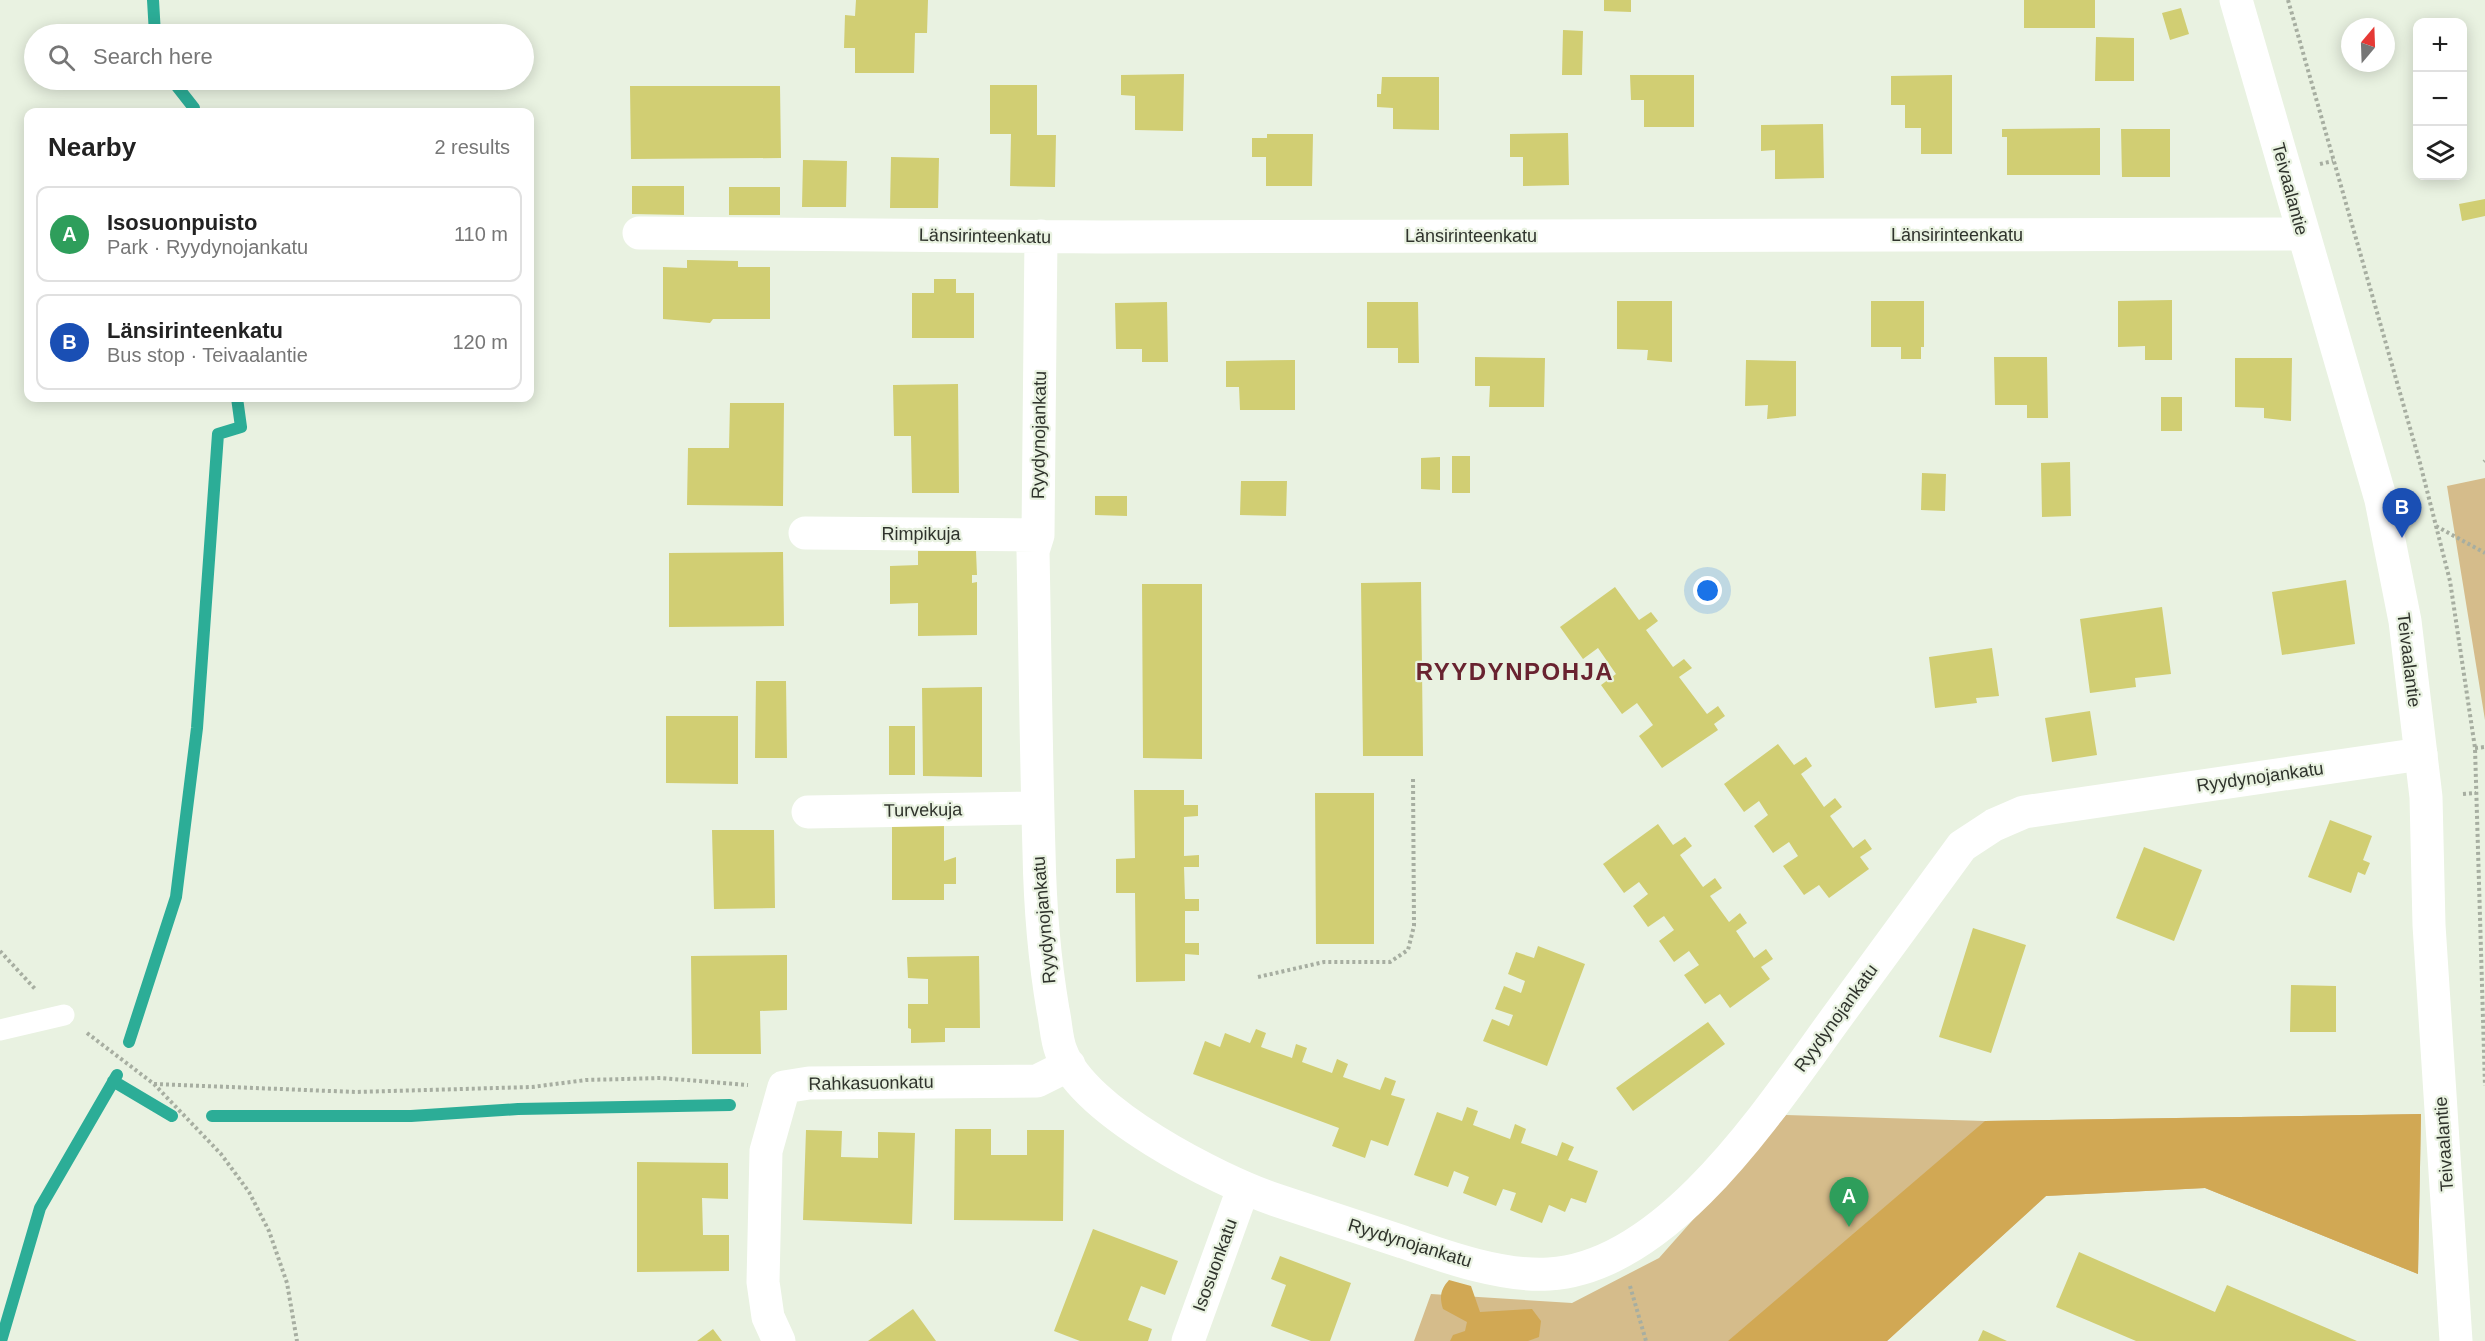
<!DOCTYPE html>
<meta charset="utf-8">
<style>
body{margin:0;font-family:Arial,sans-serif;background:#f2f2f2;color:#222}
.controls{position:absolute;right:18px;top:18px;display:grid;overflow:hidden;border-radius:12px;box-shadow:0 3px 15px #0003}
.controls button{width:54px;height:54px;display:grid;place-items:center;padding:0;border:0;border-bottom:2px solid #e0e0e0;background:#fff;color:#222;font:30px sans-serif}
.compass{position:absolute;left:2341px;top:18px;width:54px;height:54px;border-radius:50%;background:#fff;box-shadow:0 3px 15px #0003;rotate:19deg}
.you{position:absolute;left:1708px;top:591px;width:21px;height:21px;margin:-15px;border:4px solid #fff;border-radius:50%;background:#1a73e8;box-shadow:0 0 0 9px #1a73e833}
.badge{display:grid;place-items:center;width:39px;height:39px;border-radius:50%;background:#cd3d5d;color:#fff;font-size:20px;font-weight:700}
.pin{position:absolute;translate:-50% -50px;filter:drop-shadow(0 2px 3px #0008)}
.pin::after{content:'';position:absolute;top:32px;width:21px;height:18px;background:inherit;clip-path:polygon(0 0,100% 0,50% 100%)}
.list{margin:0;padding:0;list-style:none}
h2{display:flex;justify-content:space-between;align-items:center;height:78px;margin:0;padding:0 24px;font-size:26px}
h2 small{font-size:20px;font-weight:400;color:#767676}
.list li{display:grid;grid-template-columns:39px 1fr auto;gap:18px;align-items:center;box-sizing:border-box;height:96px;margin:0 12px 12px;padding:0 12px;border:2px solid #e0e0e0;border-radius:12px}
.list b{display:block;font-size:22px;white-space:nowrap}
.list p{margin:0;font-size:20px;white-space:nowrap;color:#767676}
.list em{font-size:20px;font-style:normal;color:#767676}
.icon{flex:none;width:33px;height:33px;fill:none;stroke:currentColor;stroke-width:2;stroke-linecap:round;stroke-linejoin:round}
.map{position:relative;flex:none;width:2485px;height:1341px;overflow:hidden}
.search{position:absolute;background:#fff;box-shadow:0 3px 15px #0003;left:24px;top:24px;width:510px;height:66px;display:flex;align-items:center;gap:15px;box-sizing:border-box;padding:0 21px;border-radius:33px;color:#767676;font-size:22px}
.panel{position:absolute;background:#fff;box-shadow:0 3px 15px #0003;left:24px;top:108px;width:510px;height:294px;border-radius:12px}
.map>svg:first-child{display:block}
</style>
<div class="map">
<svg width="2485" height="1341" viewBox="0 0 2485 1341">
<rect width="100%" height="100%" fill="#e9f2e1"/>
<path fill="#d5bc8b" d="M 2485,478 L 2485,720 L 2447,486 Z
M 2421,1114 L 2418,1274 L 2205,1188 L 2046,1196 L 1887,1341 L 1414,1341 L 1431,1294 L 1572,1303 L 1659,1258 L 1786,1115 L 1985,1121 Z"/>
<path fill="#d1a854" d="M 2421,1114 L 2418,1274 L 2205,1188 L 2046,1196 L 1887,1341 L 1728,1341 L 1985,1121 Z
M 1449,1280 L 1471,1286 L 1480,1312 L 1532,1309 L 1541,1321 L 1539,1337 L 1528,1341 L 1450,1341 L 1453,1335 L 1465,1331 L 1467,1322 L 1443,1309 C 1439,1296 1441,1289 1449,1280 Z"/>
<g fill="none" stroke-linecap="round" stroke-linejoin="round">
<path stroke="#2cad97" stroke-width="12" d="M 153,0 L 155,34
M 172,80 L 194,108 L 194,112
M 129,1042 L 176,897 L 197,728 L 218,434 L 241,427 L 237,398
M 113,1081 L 172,1116
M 212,1116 L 411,1116 L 518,1109 L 730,1105
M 1,1341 L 40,1208 L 117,1075"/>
</g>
<path fill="#d1ce73" d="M 856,0 L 928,0 L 927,33 L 915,33 L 914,73 L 855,73 L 855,48 L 844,48 L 845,15 L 855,16 Z
M 1604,0 L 1631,0 L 1631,12 L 1604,11 Z
M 2024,0 L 2095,0 L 2095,28 L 2024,28 Z
M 2181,8 L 2189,34 L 2170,40 L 2162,13 Z
M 1563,30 L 1583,31 L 1582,75 L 1562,75 Z
M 2096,37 L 2134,38 L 2134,81 L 2095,81 Z
M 1184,74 L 1183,131 L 1135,130 L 1135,96 L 1121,95 L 1121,75 Z
M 1630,75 L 1694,75 L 1694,127 L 1644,127 L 1644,100 L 1631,100 Z
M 1952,75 L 1952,154 L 1921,154 L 1921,128 L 1905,128 L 1905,105 L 1891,105 L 1891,76 Z
M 1382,77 L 1439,77 L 1439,130 L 1393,129 L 1393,108 L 1377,107 L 1377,94 L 1381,94 Z
M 990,85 L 1037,85 L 1037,135 L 1056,135 L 1055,187 L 1010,186 L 1011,134 L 990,134 Z
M 630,86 L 780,86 L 781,158 L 631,159 Z
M 1823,124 L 1824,178 L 1775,179 L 1775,150 L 1761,151 L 1761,125 Z
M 2100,128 L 2100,175 L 2007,175 L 2007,137 L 2002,137 L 2002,129 Z
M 2121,129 L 2170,129 L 2170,177 L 2122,177 Z
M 1568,133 L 1569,185 L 1523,186 L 1523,157 L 1510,157 L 1510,134 Z
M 1267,134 L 1313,134 L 1312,186 L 1266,186 L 1266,157 L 1252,157 L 1252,138 L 1267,138 Z
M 891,157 L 939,158 L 938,208 L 890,208 Z
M 803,160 L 847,161 L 846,207 L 802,207 Z
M 632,186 L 684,186 L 684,215 L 632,214 Z
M 729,187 L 780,187 L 780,215 L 729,215 Z
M 2485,199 L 2485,216 L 2462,221 L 2459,204 Z
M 687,260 L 738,261 L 738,267 L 770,267 L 770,319 L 713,319 L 710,323 L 663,319 L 663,267 L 687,268 Z
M 934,279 L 956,279 L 956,293 L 974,293 L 974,338 L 912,338 L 912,293 L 934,293 Z
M 2172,300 L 2172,360 L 2145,360 L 2145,346 L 2118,347 L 2118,301 Z
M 1617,301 L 1672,301 L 1672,362 L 1647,360 L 1648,350 L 1617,349 Z
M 1871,301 L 1924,301 L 1924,347 L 1921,347 L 1921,359 L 1901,359 L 1901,347 L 1871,347 Z
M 1167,302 L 1168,362 L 1142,362 L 1142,349 L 1116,349 L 1115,303 Z
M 1367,302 L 1418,302 L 1419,363 L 1398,363 L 1398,348 L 1367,348 Z
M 1475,357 L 1545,358 L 1544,407 L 1489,407 L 1490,386 L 1475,386 Z
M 1994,357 L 2047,357 L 2048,418 L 2027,418 L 2027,405 L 1995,405 Z
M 2235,358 L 2292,358 L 2291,421 L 2264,418 L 2264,408 L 2235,407 Z
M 1295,360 L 1295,410 L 1240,410 L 1239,387 L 1226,387 L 1226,361 Z
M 1746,360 L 1796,361 L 1796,416 L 1767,419 L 1768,405 L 1745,406 Z
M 958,384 L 959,493 L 912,493 L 911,436 L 894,436 L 893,385 Z
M 2161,397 L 2182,397 L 2182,431 L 2161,431 Z
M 730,403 L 784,403 L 783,506 L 687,505 L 688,448 L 729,448 Z
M 1452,456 L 1470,456 L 1470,493 L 1452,493 Z
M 1440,457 L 1440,490 L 1421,489 L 1421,458 Z
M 2070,462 L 2071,516 L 2042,517 L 2041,463 Z
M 1922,473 L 1946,474 L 1945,511 L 1921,510 Z
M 1241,481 L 1287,481 L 1286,516 L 1240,515 Z
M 1095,496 L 1127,496 L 1127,516 L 1095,515 Z
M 918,551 L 976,551 L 977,575 L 972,575 L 972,583 L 977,582 L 977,635 L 918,636 L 918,603 L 890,604 L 890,566 L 918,565 Z
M 783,552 L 784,626 L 669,627 L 669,553 Z
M 2346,580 L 2355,644 L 2282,655 L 2272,592 Z
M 1421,582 L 1423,756 L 1363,756 L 1361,583 Z
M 1142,584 L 1202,584 L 1202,759 L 1143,758 Z
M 1615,587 L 1639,620 L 1651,612 L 1658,621 L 1646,630 L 1673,667 L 1684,659 L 1692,668 L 1679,677 L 1707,714 L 1718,706 L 1725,716 L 1714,724 L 1718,730 L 1662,768 L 1639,736 L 1653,725 L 1637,703 L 1622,714 L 1601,685 L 1616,674 L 1598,648 L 1583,659 L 1560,627 Z
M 2162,607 L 2171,674 L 2135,678 L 2136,687 L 2090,693 L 2080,619 Z
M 1992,648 L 1999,696 L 1976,698 L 1977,703 L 1935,708 L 1929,657 Z
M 756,681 L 786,681 L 787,758 L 755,758 Z
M 982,687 L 982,777 L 923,776 L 922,688 Z
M 2090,711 L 2097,755 L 2052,762 L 2045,718 Z
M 666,716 L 738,716 L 738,784 L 666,783 Z
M 889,726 L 915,726 L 915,775 L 889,775 Z
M 1778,744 L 1794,765 L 1806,757 L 1812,766 L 1801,774 L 1824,807 L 1835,798 L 1842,807 L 1830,816 L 1853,848 L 1865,839 L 1872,849 L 1860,857 L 1869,869 L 1829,898 L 1819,885 L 1804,895 L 1783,866 L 1798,856 L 1789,842 L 1773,853 L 1754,826 L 1768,815 L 1759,801 L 1744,812 L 1724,784 Z
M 1134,790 L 1184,790 L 1184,805 L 1198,805 L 1198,816 L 1184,817 L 1184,856 L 1199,855 L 1199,867 L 1184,867 L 1185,899 L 1199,899 L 1199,911 L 1185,911 L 1185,943 L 1199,943 L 1199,955 L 1185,954 L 1185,981 L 1136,982 L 1135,893 L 1116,893 L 1116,859 L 1135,858 Z
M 1315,793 L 1374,793 L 1374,944 L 1316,944 Z
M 2330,820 L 2372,836 L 2363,860 L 2370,863 L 2365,875 L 2358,872 L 2351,893 L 2308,877 Z
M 1658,824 L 1673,845 L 1685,837 L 1692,846 L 1680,855 L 1703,887 L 1715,878 L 1722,888 L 1710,896 L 1729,922 L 1740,913 L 1747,923 L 1736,931 L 1754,958 L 1766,949 L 1773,959 L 1761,967 L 1770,979 L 1730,1008 L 1720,994 L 1705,1004 L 1684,975 L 1699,965 L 1689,951 L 1674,962 L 1659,941 L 1674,930 L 1664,916 L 1648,927 L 1633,906 L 1648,894 L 1639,882 L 1624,893 L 1603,864 Z
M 892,826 L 944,826 L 944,861 L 956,857 L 956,884 L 944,884 L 944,900 L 892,900 Z
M 712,830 L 774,830 L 775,908 L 714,909 Z
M 2144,847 L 2202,870 L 2174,941 L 2116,918 Z
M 1973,928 L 2026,945 L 1991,1053 L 1939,1037 Z
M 1538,946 L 1585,964 L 1547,1066 L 1483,1041 L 1492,1019 L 1509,1026 L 1513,1015 L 1495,1009 L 1504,986 L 1521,993 L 1525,981 L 1508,974 L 1516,952 L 1534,958 Z
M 787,955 L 787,1010 L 760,1011 L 761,1054 L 692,1054 L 691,956 Z
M 979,956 L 980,1028 L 945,1028 L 945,1042 L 911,1043 L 911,1029 L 908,1028 L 908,1004 L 928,1004 L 928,979 L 908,978 L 907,957 Z
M 2291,985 L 2336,986 L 2336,1032 L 2290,1032 Z
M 1708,1022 L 1725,1044 L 1633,1111 L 1616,1088 Z
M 1256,1029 L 1266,1033 L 1261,1047 L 1292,1058 L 1296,1044 L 1307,1048 L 1302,1062 L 1332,1073 L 1337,1059 L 1348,1064 L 1343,1077 L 1380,1090 L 1385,1077 L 1396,1081 L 1391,1095 L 1405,1099 L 1388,1146 L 1371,1140 L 1365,1158 L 1332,1146 L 1339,1128 L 1193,1074 L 1205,1041 L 1220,1047 L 1225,1033 L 1250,1043 Z
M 1467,1107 L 1478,1111 L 1473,1125 L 1510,1139 L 1515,1124 L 1526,1129 L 1521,1143 L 1557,1156 L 1562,1142 L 1574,1147 L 1568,1160 L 1598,1171 L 1586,1203 L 1571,1198 L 1565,1212 L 1549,1205 L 1542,1223 L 1510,1210 L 1516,1193 L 1503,1189 L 1496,1206 L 1463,1193 L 1469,1177 L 1454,1171 L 1448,1187 L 1414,1175 L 1437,1112 L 1462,1121 Z
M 955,1129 L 991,1129 L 991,1155 L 1027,1155 L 1027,1130 L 1064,1130 L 1063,1221 L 954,1220 Z
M 806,1130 L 842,1131 L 841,1157 L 878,1158 L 878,1132 L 915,1133 L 912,1224 L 803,1220 Z
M 637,1162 L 728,1163 L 728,1199 L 702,1198 L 703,1235 L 729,1235 L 729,1271 L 637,1272 Z
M 1093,1229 L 1178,1261 L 1165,1295 L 1141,1286 L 1128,1320 L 1152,1329 L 1148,1341 L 1080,1341 L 1054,1331 Z
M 2079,1252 L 2215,1312 L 2227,1285 L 2357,1341 L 2136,1341 L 2056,1307 Z
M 1280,1256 L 1351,1283 L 1330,1341 L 1311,1341 L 1271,1326 L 1286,1285 L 1271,1279 Z
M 913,1309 L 936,1341 L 868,1341 Z
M 713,1329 L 722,1341 L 697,1341 Z
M 1983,1330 L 2007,1341 L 1978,1341 Z"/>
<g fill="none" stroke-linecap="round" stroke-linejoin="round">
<path stroke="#a7aea1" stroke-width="4" stroke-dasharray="3 3" stroke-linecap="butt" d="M 2288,0 L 2420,463 L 2450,581 L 2475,748 L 2485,1086
M 2320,164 L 2333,161
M 2484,462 L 2485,461
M 2436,526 L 2485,553
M 2475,748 L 2485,747
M 2463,794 L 2476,793
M 0,951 L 36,990
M 1258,977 L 1324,962 L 1390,962 L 1408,950 L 1414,926 L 1413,777
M 87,1033 L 154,1084 L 221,1154 L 249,1192 L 269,1231 L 287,1283 L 297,1341
M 154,1084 L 356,1092 L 532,1087 L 586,1080 L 661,1078 L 748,1085
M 1630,1286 L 1646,1341"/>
<path stroke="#fff" stroke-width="21" d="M 0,1030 L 64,1015"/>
<path stroke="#fff" stroke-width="33" d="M 639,233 L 1103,237 L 2303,234
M 1041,236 L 1038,535 L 1033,551 C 1035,651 1036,752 1039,852 C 1040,905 1044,957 1053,1010 C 1056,1023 1056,1038 1061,1051 C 1083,1112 1217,1180 1276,1200 C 1318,1214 1360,1228 1403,1242 C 1446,1257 1503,1277 1549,1274 C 1670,1267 1773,1104 1839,1014 C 1880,958 1921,902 1962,846 L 1994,825 L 2024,812 L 2421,754
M 805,533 L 1038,535
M 808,812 L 1037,808
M 779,1341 L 768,1317 L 763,1282 L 766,1151 L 784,1087 L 809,1083 L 1037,1081 L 1069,1065
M 1188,1341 L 1243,1189"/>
<path stroke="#fff" stroke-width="33" d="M 2236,0 L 2381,500 L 2405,621 L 2426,797 L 2429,925 L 2456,1341"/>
</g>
<g text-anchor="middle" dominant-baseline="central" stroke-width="4.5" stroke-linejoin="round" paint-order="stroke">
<g font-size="18" fill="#2f332c" stroke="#e9f2e1">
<text transform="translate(2290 189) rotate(75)">Teivaalantie</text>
<text x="1957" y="235">Länsirinteenkatu</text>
<text transform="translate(985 236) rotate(1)">Länsirinteenkatu</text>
<text x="1471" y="236">Länsirinteenkatu</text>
<text transform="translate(1039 435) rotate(-89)">Ryydynojankatu</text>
<text x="921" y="534">Rimpikuja</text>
<text transform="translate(2409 660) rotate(83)">Teivaalantie</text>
<text transform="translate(2260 777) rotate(-8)">Ryydynojankatu</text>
<text transform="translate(923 810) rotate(-1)">Turvekuja</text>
<text transform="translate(1044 920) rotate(-95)">Ryydynojankatu</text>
<text transform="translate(1836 1018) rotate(-54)">Ryydynojankatu</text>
<text transform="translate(871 1083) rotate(-1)">Rahkasuonkatu</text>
<text transform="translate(2444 1144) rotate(-94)">Teivaalantie</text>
<text transform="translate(1410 1243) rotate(17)">Ryydynojankatu</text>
<text transform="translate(1215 1265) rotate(-70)">Isosuonkatu</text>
</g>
<g font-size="24" font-weight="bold" letter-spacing="1.5" fill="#692330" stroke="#e9f2e1">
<text x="1515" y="671">RYYDYNPOHJA</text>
</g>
</g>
</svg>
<div class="controls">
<button>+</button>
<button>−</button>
<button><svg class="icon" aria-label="layers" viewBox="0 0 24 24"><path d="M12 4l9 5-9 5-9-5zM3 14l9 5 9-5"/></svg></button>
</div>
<svg class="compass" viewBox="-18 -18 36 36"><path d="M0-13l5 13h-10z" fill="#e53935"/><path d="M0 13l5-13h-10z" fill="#767676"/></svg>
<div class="you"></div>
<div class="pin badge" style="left:1849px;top:1227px;background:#2e9e5b">A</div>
<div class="pin badge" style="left:2402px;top:538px;background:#1a4fb4">B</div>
<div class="search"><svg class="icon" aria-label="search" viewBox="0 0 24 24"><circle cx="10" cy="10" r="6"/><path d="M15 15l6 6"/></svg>Search here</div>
<section class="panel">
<h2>Nearby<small>2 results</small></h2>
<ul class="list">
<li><span class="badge" style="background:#2e9e5b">A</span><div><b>Isosuonpuisto</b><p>Park · Ryydynojankatu</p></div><em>110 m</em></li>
<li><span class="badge" style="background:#1a4fb4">B</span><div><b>Länsirinteenkatu</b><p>Bus stop · Teivaalantie</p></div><em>120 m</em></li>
</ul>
</section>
</div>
